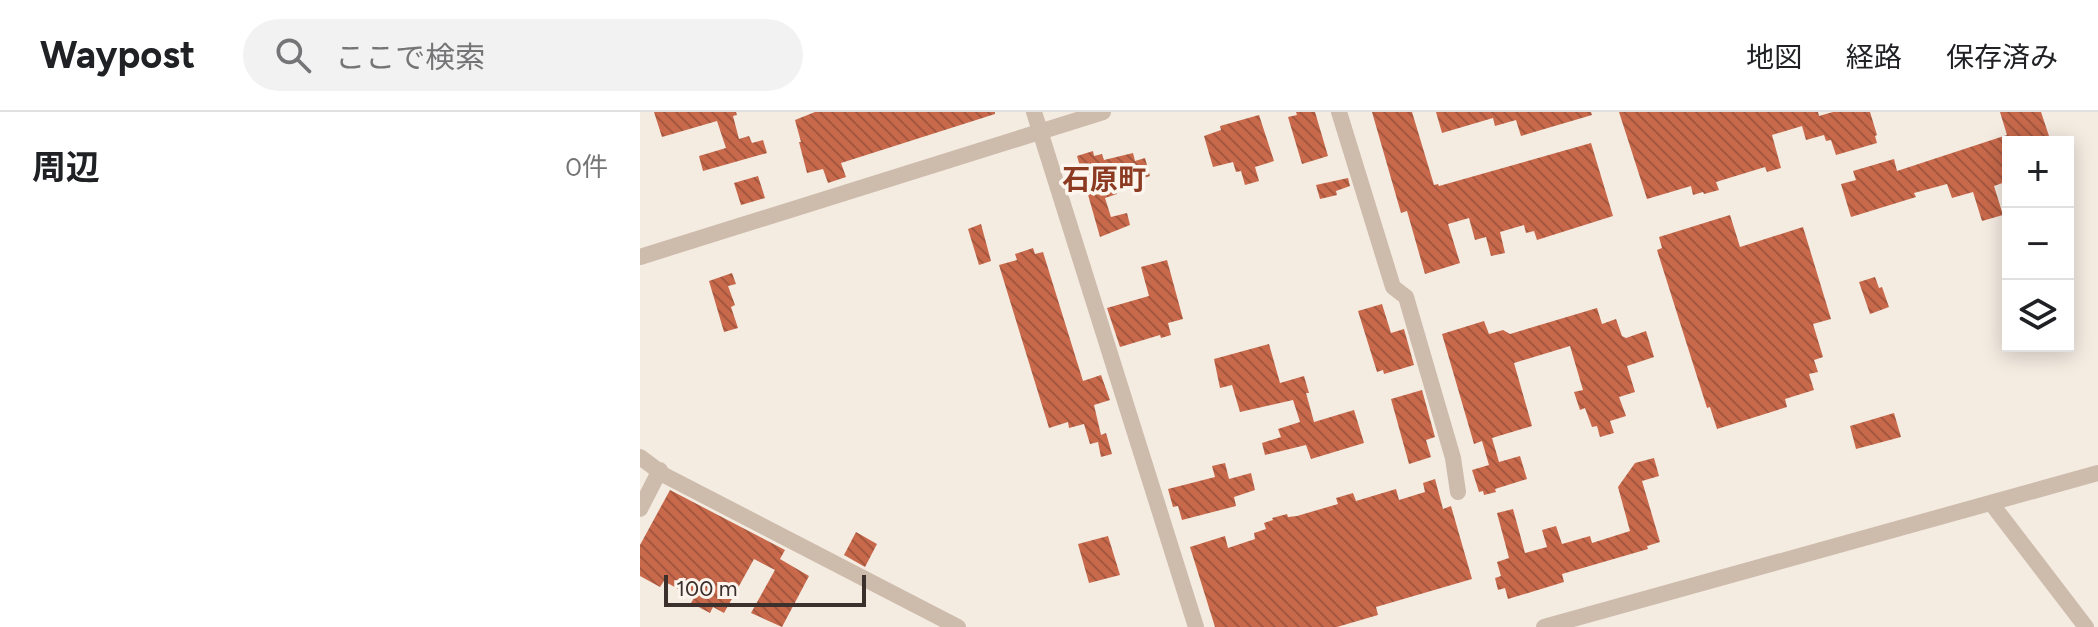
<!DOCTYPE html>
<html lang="ja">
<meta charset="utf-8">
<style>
body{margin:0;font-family:Figtree,"Noto Sans JP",sans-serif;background:#f2f2f2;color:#202124}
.controls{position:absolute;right:24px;top:24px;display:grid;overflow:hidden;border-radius:0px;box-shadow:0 4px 20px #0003}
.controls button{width:72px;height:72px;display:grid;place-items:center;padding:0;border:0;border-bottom:2px solid #e0e0e0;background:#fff;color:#202124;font:40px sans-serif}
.scale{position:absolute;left:24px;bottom:20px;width:202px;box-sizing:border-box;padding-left:8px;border:4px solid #3b302b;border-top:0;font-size:22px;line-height:28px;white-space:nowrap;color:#3b302b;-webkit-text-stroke:6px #fbf5ee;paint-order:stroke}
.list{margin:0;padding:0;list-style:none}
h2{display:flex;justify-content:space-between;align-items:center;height:104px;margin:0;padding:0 32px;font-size:34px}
h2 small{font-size:26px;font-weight:400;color:#757577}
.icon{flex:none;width:44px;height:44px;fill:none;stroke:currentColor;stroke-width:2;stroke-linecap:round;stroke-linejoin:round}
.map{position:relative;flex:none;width:1458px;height:515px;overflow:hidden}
header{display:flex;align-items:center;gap:48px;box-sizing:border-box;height:112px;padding:0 40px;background:#fff;border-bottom:2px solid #e0e0e0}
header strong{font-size:38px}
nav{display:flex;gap:44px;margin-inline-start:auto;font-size:28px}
.search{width:560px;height:72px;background:#f2f2f2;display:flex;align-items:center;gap:20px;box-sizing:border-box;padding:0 28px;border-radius:44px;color:#757577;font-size:30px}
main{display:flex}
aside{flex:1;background:#fff}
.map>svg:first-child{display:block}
</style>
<header>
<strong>Waypost</strong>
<div class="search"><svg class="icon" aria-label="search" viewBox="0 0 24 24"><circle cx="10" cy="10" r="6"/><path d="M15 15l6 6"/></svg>ここで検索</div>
<nav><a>地図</a><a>経路</a><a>保存済み</a></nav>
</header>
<main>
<aside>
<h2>周辺<small>0件</small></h2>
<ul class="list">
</ul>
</aside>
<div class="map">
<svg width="1458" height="515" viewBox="0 0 1458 515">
<defs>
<pattern id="building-back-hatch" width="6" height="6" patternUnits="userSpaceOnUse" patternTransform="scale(2)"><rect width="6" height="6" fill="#c8694b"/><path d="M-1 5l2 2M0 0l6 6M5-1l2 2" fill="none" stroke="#a4573f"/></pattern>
</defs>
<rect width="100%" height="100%" fill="#f4ebe1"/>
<path fill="url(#building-back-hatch)" d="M 14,0 L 96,0 L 97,3 L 93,4 L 99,27 L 109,24 L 112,31 L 123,28 L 127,41 L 63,59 L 59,44 L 86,36 L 77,9 L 22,25 Z
M 175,0 L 355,0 L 355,2 L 201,51 L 206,65 L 188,71 L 183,57 L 167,61 L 159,30 L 161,30 L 155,8 Z
M 656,0 L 675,0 L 688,44 L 662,52 L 648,5 L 657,3 Z
M 732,0 L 772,0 L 794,73 L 798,72 L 799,74 L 951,31 L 973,104 L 897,128 L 894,119 L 886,121 L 884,113 L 860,120 L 865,141 L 851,144 L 846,125 L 835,128 L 829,106 L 808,112 L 820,151 L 785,162 L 767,99 L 761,101 Z
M 796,0 L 951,0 L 952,3 L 881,24 L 876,8 L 855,14 L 853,6 L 802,21 Z
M 979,0 L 1178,0 L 1179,4 L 1193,0 L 1230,0 L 1237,23 L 1235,24 L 1237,31 L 1196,43 L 1191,28 L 1186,29 L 1184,23 L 1166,28 L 1162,14 L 1132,23 L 1141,56 L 1127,60 L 1125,55 L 1076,70 L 1079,78 L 1064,82 L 1063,80 L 1053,83 L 1051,74 L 1007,87 Z
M 1360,0 L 1401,0 L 1411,30 L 1370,30 L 1368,25 L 1368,69 L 1354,74 L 1363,103 L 1342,109 L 1333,80 L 1312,86 L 1307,72 L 1274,81 L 1276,85 L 1211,105 L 1201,72 L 1216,68 L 1213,59 L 1254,47 L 1257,59 L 1367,23 Z
M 619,3 L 634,49 L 615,55 L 619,69 L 605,73 L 601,59 L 596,60 L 593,50 L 573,55 L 564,24 L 581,18 L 580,14 Z
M 453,39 L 454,44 L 462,42 L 464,48 L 493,41 L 495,49 L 505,46 L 510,64 L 486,72 L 487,75 L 476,78 L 477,82 L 465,86 L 471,105 L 487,101 L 490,113 L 460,125 L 437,44 Z
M 118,64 L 125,86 L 101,93 L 94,71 Z
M 708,66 L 710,74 L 696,79 L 697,83 L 680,87 L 676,73 Z
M 1090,103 L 1100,135 L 1163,115 L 1191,207 L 1173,212 L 1183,245 L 1174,248 L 1178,260 L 1169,262 L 1174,278 L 1145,287 L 1147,295 L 1077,317 L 1070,295 L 1067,296 L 1017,138 L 1022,136 L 1019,125 Z
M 341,112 L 351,149 L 339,153 L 328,117 Z
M 393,136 L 395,142 L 403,140 L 443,269 L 461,263 L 470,288 L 454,293 L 461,323 L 466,321 L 472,342 L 461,345 L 458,330 L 450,332 L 444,312 L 429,316 L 428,310 L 409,316 L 359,153 L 377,148 L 375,142 Z
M 527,148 L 543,207 L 528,211 L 531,223 L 521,226 L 520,223 L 480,235 L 467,196 L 509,184 L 501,155 Z
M 92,161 L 96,172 L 88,174 L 95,193 L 91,195 L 98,216 L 84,220 L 69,169 Z
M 1235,165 L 1239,176 L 1242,175 L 1249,195 L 1230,202 L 1219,170 Z
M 742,192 L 751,221 L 764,217 L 774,253 L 744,262 L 743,258 L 737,260 L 718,199 Z
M 957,196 L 962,212 L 976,207 L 982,224 L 986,226 L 1006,219 L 1014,245 L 987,254 L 995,280 L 979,285 L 986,304 L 970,309 L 974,321 L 960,325 L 957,314 L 952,315 L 945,296 L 940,298 L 934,280 L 943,278 L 930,234 L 874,251 L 892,314 L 852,326 L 859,350 L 880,344 L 887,367 L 855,377 L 856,380 L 844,383 L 843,379 L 839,380 L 832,358 L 849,353 L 842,329 L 834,332 L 802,222 L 844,209 L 849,222 L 863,218 L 870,222 Z
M 629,232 L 640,271 L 664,264 L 669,281 L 666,281 L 674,310 L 714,298 L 724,331 L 671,347 L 666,333 L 625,343 L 622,331 L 641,325 L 638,317 L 660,310 L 653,288 L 600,300 L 592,273 L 580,276 L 574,247 Z
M 782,278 L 795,325 L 786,328 L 791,345 L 769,352 L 751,287 Z
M 1254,301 L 1261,325 L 1216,337 L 1210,314 Z
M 1014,346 L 1019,364 L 1002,369 L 1020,430 L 1007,434 L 1008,437 L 922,462 L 924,470 L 868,487 L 865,476 L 858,478 L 855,466 L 861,464 L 857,450 L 869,446 L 857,401 L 873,397 L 885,441 L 907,435 L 902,418 L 916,414 L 922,432 L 950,424 L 952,431 L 990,419 L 978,375 L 995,351 Z
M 585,351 L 589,367 L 611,361 L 615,378 L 594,385 L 596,394 L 542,408 L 538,394 L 533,395 L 528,377 L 575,365 L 572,354 Z
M 795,367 L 803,397 L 811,394 L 832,467 L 736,495 L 738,503 L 697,515 L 575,515 L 550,435 L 585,424 L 588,436 L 615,427 L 614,421 L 626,417 L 624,411 L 633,408 L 632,406 L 647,402 L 648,405 L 657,404 L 698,392 L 696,386 L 713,381 L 716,389 L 756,377 L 759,388 L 785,380 L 783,371 Z
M 30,378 L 145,438 L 140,447 L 169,464 L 142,515 L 111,501 L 135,458 L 114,447 L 84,501 L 73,495 L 70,501 L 51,491 L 54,486 L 24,469 L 20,475 L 0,464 L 0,433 Z
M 216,420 L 237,432 L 225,455 L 204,443 Z
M 468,424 L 480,463 L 449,471 L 438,432 Z"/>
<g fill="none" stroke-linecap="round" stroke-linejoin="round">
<path stroke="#cdbbac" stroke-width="16" d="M 394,0 L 556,515
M 699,0 L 753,175 L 766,185 L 813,346 L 818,380
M 0,145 L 463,0
M 0,345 L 24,363 L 318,515
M 1351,391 L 1446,515
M 0,397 L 20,358
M 904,515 L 1458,361"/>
</g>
<g text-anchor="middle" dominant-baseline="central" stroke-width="7" stroke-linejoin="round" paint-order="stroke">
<g font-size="28" font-weight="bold" fill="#8c3b22" stroke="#fbf5ee">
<text x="464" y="67">石原町</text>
</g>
</g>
</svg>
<div class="controls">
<button>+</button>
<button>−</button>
<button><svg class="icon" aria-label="layers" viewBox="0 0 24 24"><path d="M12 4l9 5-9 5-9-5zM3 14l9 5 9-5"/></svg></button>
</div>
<div class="scale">100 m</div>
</div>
</main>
